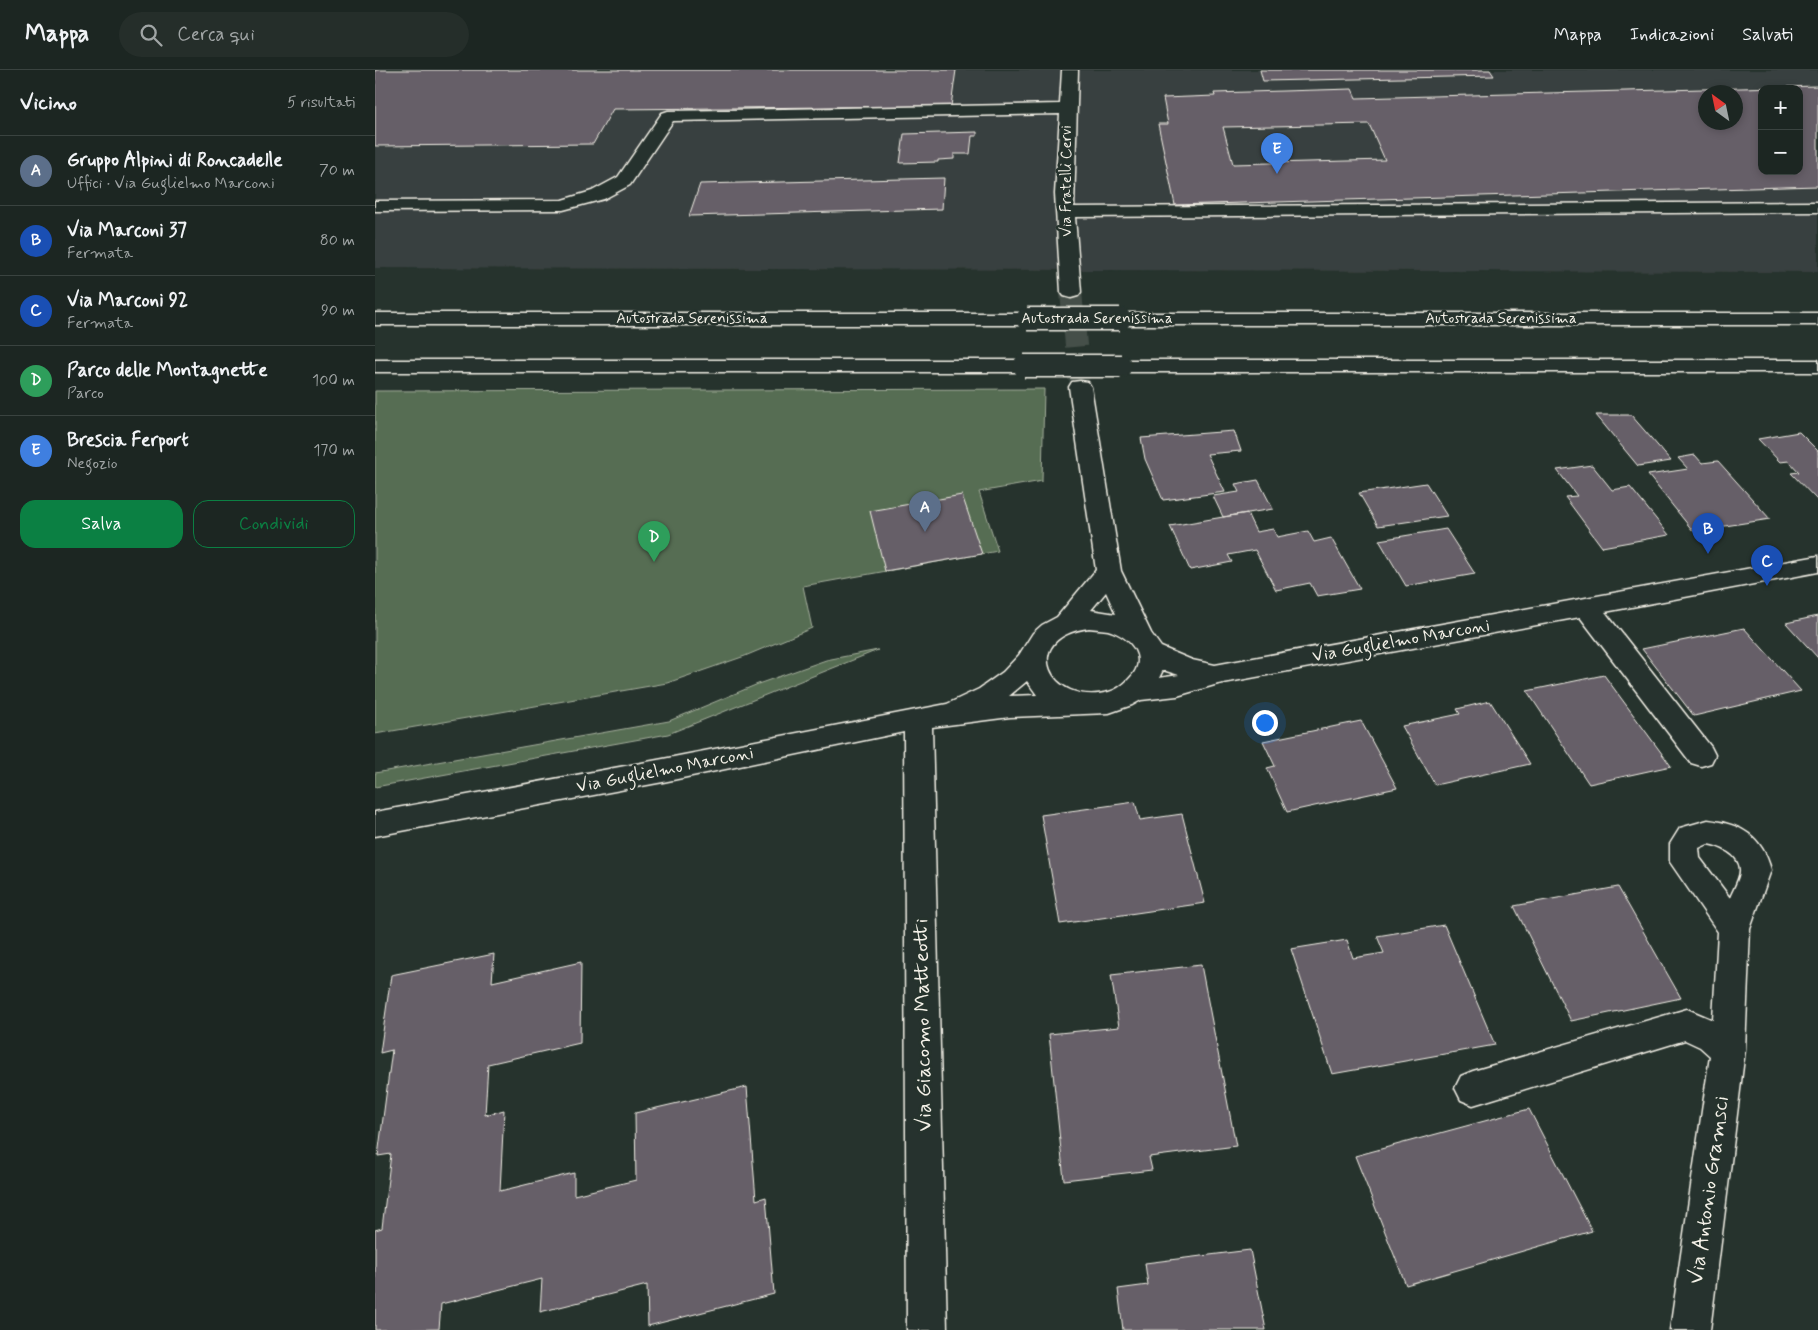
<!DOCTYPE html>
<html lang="it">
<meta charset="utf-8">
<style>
body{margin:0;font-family:Mynerve,sans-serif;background:#252e2a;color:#f1f3f6}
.controls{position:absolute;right:15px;top:15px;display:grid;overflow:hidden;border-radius:10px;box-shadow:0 2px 8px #0003}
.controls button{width:45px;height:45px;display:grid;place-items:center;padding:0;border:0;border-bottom:1px solid #3a4340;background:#1c2622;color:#f1f3f6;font:25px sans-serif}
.compass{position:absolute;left:1323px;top:15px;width:45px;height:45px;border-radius:50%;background:#1c2622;box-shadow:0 2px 8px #0003;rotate:327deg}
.you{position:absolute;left:889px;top:652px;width:18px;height:18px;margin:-12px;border:4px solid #fff;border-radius:50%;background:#1a73e8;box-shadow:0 0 0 8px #1a73e833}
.badge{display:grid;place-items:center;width:32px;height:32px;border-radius:50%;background:#0b8043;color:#fff;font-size:16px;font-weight:700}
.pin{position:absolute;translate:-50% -41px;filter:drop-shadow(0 1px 2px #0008)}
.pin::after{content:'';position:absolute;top:26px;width:18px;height:15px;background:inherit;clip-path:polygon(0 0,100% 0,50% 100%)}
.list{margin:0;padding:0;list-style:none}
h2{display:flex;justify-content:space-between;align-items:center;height:65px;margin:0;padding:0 20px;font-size:21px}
h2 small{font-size:16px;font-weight:400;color:#a0a5a5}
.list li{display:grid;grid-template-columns:32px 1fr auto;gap:15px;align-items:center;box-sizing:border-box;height:70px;padding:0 20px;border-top:1px solid #3a4340}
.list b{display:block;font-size:19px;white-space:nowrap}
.list p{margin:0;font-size:16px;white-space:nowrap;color:#a0a5a5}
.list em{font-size:16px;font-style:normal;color:#a0a5a5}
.actions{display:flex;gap:10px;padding:15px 20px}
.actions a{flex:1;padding:11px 0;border:1px solid #0b8043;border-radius:15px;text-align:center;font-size:18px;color:#0b8043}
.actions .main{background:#0b8043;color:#fff}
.icon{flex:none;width:28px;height:28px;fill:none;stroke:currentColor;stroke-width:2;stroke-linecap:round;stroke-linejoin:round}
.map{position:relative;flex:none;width:1443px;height:1260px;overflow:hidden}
header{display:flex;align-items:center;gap:30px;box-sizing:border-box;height:70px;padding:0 25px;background:#1c2622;border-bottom:1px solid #3a4340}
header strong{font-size:24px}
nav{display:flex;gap:28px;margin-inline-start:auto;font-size:18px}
.search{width:350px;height:45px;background:#252e2a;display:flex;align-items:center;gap:12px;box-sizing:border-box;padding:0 18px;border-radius:28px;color:#a0a5a5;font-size:19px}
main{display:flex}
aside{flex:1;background:#1c2622}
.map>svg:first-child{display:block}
</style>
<header>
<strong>Mappa</strong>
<div class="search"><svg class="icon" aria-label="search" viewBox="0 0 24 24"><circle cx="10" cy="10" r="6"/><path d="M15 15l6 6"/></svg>Cerca qui</div>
<nav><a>Mappa</a><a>Indicazioni</a><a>Salvati</a></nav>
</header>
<main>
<aside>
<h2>Vicino<small>5 risultati</small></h2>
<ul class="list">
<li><span class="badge" style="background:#5c6f8a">A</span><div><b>Gruppo Alpini di Roncadelle</b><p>Uffici · Via Guglielmo Marconi</p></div><em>70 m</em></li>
<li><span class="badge" style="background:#1a4fb4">B</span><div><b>Via Marconi 37</b><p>Fermata</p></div><em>80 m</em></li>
<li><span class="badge" style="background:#1a4fb4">C</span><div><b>Via Marconi 92</b><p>Fermata</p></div><em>90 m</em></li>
<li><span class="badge" style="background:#2e9e5b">D</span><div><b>Parco delle Montagnette</b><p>Parco</p></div><em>100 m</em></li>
<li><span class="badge" style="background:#3f7fe0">E</span><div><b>Brescia Ferport</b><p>Negozio</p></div><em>170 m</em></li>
</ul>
<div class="actions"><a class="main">Salva</a><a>Condividi</a></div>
</aside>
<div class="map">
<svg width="1443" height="1260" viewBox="0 0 1443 1260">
<rect width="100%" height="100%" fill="#26332d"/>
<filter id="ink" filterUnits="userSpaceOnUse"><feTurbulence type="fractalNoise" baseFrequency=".02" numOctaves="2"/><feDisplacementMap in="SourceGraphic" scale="10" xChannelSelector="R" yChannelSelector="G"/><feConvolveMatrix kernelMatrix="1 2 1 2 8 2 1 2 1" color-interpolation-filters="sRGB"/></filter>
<g filter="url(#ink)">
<path fill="#39403f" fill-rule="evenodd" d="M 0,0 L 1443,0 L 1443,202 L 0,198 ZM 1387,19 L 1424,19 L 1424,101 L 1387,101 ZM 1330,22 L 1360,22 L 1360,52 L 1330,52 Z"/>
<path fill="#566d52" stroke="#a5af9d" d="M 669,319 L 667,411 L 604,422 L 623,481 L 428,516 L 437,558 L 370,586 L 292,613 L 0,664 L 0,321 Z
M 503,580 L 293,664 L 0,717 L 0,703 L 294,651 L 383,614 L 451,590 Z"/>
<path fill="#665f68" stroke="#f4f1e8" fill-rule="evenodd" d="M 0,0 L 581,0 L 576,36 L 238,39 L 218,74 L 0,76 Z
M 885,0 L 1115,0 L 1119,6 L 888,11 Z
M 1443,16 L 1443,116 L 800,135 L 783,54 L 793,54 L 788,28 L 840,26 L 839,23 L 977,19 L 981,28 ZM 1387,19 L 1424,19 L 1424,101 L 1387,101 ZM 1330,22 L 1360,22 L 1360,52 L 1330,52 ZM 994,54 L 1010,90 L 858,94 L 848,57 Z
M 602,62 L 602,66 L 597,66 L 595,84 L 579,84 L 579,89 L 563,90 L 563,92 L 525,93 L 529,64 Z
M 569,108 L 567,139 L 314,146 L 325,114 Z
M 1221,345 L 1256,345 L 1296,391 L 1263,396 Z
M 859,361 L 866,381 L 832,384 L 850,422 L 788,430 L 770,389 L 766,368 Z
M 1424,362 L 1443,381 L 1443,431 L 1416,403 L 1424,402 L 1414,391 L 1405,392 L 1383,369 Z
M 1320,385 L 1327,393 L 1343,391 L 1395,449 L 1318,461 L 1273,405 L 1313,399 L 1303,388 Z
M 1217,395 L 1237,420 L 1255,417 L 1294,465 L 1227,477 L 1190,427 L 1202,426 L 1182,400 Z
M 883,410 L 898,439 L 848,447 L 838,426 L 864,422 L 860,414 Z
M 1051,413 L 1072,446 L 1003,456 L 984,423 Z
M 587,425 L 607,484 L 510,501 L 495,441 Z
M 872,443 L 881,462 L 898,459 L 902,467 L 933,461 L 939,472 L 956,468 L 985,519 L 942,526 L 935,513 L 901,520 L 880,480 L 853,485 L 857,492 L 815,500 L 795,456 Z
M 1071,459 L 1100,504 L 1031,516 L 1004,470 Z
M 1443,546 L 1443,588 L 1411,553 Z
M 1369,558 L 1426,621 L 1319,646 L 1267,579 Z
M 1229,605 L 1296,696 L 1214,714 L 1152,621 Z
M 1115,631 L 1155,694 L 1060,715 L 1027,656 L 1085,644 L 1082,639 Z
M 986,651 L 1022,718 L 912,742 L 892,698 L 900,696 L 888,671 Z
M 760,732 L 765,750 L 807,744 L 830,833 L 685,854 L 666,745 Z
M 1243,817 L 1306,928 L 1196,951 L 1139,836 Z
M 1069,855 L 1120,975 L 957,1004 L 916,879 L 972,870 L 978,888 L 1009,883 L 1002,866 Z
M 119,884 L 117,912 L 206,892 L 205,973 L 113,994 L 110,1045 L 129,1040 L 125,1121 L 199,1103 L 199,1125 L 261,1110 L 260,1043 L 372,1017 L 381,1130 L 391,1127 L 399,1224 L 273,1256 L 272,1215 L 165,1242 L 167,1209 L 66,1234 L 64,1259 L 0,1260 L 0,1160 L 7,1158 L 16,1084 L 3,1086 L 17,980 L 5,983 L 16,905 Z
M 826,895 L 861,1076 L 774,1087 L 777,1100 L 689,1110 L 674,964 L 744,957 L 736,905 Z
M 1154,1039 L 1217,1161 L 1031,1215 L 980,1086 Z
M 875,1180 L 891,1260 L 748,1260 L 743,1219 L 773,1215 L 770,1193 Z"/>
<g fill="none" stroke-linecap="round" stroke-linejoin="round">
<path stroke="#455049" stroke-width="22" stroke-dasharray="22 11" stroke-linecap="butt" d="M 696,222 L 705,317"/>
<defs>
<path id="minor" d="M 687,0 L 703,0 L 699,137 L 1443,132 L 1443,142 L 700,147 L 706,222 L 703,226 L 696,228 L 689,226 L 686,222 L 680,124 L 685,44 L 298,51 L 255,115 L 229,129 L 188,140 L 0,141 L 0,131 L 187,130 L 217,121 L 243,107 L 287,43 L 293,41 L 685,34 Z
M 705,311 L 713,312 L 716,317 L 746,501 L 776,563 L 786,577 L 817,590 L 840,595 L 1443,486 L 1443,502 L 1230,542 L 1336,677 L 1340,685 L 1336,693 L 1326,696 L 1316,693 L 1205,547 L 843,614 L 802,626 L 766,630 L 757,635 L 734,643 L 635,647 L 557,657 L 572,1260 L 532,1260 L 529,662 L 288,712 L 0,766 L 0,742 L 288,689 L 572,634 L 604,619 L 628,602 L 644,585 L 658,563 L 667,555 L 682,547 L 721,500 L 694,317 L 697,312 ZM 731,522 L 741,544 L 716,540 ZM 714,558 C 721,559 727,559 733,560 C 757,567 775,590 753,610 C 748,615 741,620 734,622 C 673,638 643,567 714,558 ZM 788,600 L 804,605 L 784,608 ZM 652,611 L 662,625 L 634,626 Z
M 1333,750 C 1366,754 1387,766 1396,800 L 1375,859 L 1370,980 L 1335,1260 L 1295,1260 L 1335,986 L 1325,977 L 1310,970 L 1098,1035 L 1086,1030 L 1080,1018 L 1086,1006 L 1098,1001 L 1312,939 L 1338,950 L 1343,862 L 1295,792 L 1295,774 L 1305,758 ZM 1333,774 C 1345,776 1364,784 1365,799 C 1366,807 1358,820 1355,828 L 1325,788 L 1324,778 Z"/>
<path id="highway" d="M 0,243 L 652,243 L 659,245 L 662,249 L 659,253 L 652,255 L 0,255 Z
M 745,243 L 1443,243 L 1443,255 L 745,255 L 738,253 L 735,249 L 738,245 Z
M 0,290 L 649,290 L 656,292 L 659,296 L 656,300 L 649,302 L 0,302 Z
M 746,290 L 1443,290 L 1443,302 L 746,302 L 739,300 L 736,296 L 739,292 Z"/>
</defs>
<use href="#minor" stroke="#f4f1e8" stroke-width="3"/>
<use href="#highway" stroke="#f4f1e8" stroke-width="3"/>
<use href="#minor" fill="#26332d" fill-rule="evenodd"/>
<use href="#highway" fill="#26332d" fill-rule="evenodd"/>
<defs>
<path id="highway-bridge" d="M 652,249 L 745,249
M 649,296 L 746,296"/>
</defs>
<use href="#highway-bridge" stroke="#f4f1e8" stroke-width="25" stroke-linecap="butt"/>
<use href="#highway-bridge" stroke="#26332d" stroke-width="22"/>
</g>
</g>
<g text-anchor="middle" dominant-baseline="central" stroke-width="5" stroke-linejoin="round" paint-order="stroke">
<g font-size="15" fill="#f4f1e8" stroke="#26332d">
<text transform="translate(692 111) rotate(-90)">Via Fratelli Cervi</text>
<text x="317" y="249">Autostrada Serenissima</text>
<text x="722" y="249">Autostrada Serenissima</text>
<text x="1126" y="249">Autostrada Serenissima</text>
</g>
<g font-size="18" fill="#f4f1e8" stroke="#26332d">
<text transform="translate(1026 571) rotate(-10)">Via Guglielmo Marconi</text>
<text transform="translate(290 700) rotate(-11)">Via Guglielmo Marconi</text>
</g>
<g font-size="21" fill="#f4f1e8" stroke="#26332d">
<text transform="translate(548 955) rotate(-91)">Via Giacomo Matteotti</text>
<text transform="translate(1334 1120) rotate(-82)">Via Antonio Gramsci</text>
</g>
</g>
</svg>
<div class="controls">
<button>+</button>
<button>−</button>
</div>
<svg class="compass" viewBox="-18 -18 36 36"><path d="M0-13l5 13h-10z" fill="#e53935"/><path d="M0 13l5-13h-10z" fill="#a0a5a5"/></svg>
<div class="you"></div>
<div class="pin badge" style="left:550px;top:462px;background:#5c6f8a">A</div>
<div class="pin badge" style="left:1333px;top:484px;background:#1a4fb4">B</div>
<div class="pin badge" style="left:1392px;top:516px;background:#1a4fb4">C</div>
<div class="pin badge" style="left:279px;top:492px;background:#2e9e5b">D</div>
<div class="pin badge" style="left:902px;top:104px;background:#3f7fe0">E</div>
</div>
</main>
